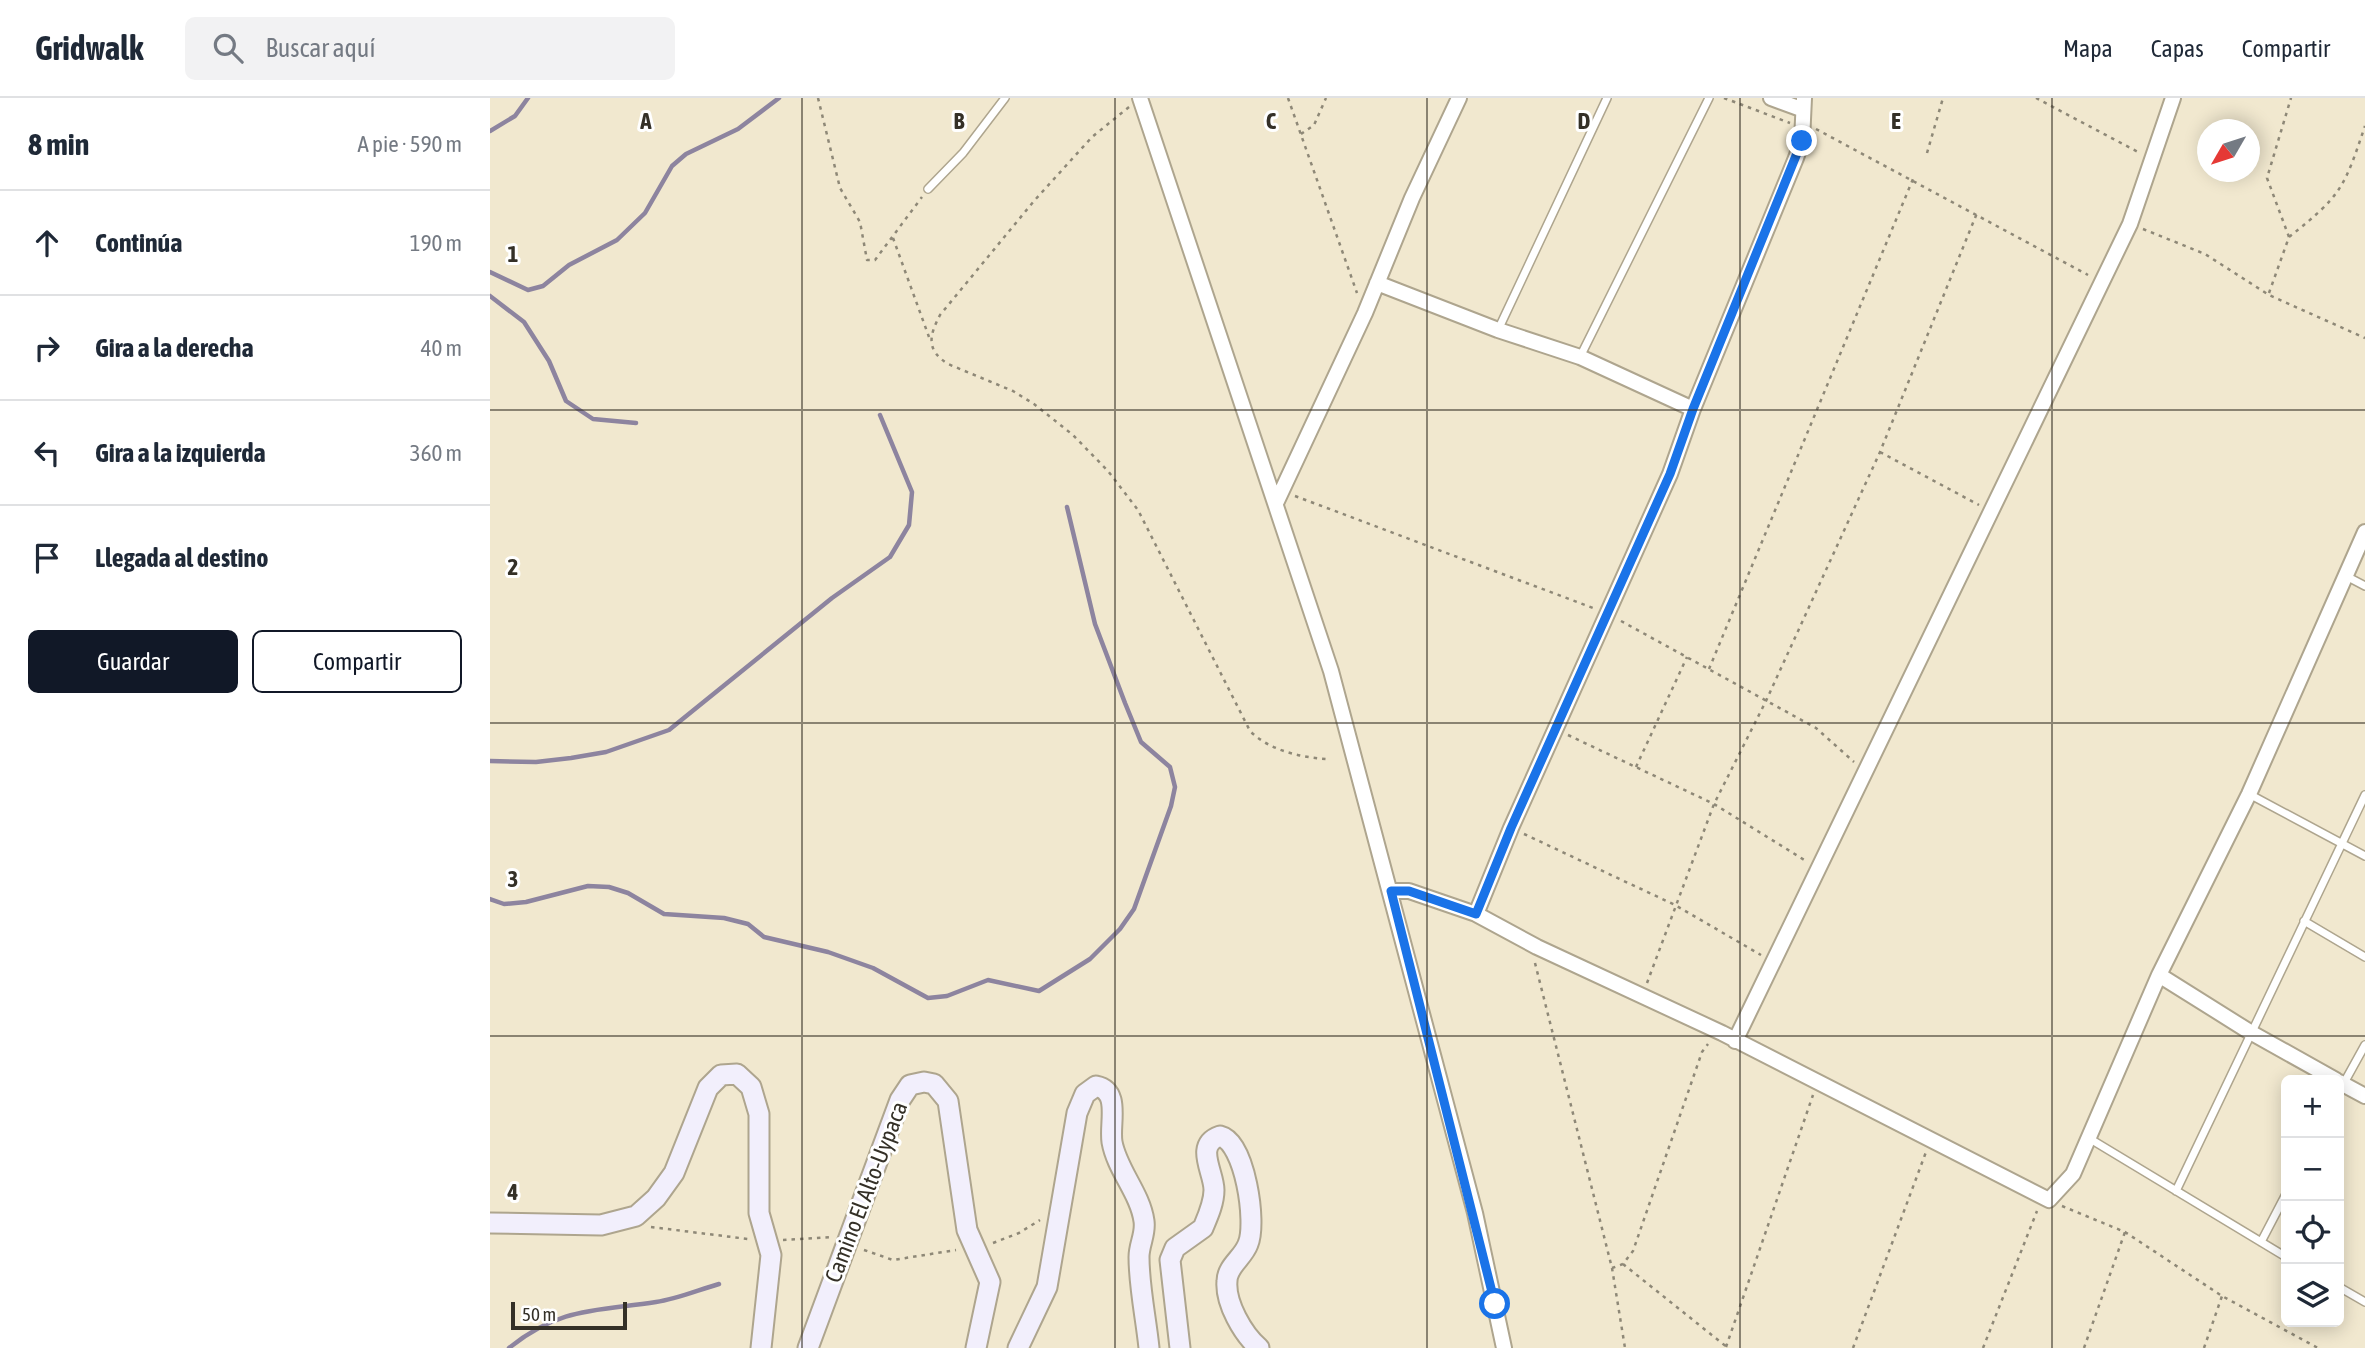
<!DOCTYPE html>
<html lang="es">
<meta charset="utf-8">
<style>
body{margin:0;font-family:"Asap Condensed",sans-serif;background:#f2f2f3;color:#1f2937}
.controls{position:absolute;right:21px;bottom:21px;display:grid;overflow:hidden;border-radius:10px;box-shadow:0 4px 18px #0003}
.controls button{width:63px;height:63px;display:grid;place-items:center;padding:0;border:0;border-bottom:2px solid #e0e1e3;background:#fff;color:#1f2937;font:35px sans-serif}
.compass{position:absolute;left:1707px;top:21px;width:63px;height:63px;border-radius:50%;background:#fff;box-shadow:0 4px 18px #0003;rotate:231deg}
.scale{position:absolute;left:21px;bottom:18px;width:116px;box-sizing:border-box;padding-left:7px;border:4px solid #343027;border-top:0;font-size:19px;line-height:24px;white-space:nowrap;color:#343027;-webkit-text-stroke:5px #fff;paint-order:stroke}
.stop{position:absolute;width:21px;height:21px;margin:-16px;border:5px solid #1a73e8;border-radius:50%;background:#fff}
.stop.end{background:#1a73e8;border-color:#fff;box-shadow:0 2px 7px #0008}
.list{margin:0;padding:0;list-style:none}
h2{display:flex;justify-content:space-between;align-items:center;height:91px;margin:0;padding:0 28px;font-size:30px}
h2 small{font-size:23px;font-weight:400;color:#747a83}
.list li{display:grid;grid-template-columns:46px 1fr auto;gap:21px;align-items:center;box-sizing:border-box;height:105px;padding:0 28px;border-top:2px solid #e0e1e3}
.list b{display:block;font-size:26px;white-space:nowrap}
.list em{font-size:23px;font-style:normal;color:#747a83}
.actions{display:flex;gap:14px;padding:21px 28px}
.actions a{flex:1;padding:16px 0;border:2px solid #111827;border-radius:10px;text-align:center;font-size:24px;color:#111827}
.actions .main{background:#111827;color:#fff}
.icon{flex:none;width:38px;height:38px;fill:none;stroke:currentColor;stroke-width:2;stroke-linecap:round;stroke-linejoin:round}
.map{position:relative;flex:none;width:1875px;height:1250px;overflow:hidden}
header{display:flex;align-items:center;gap:42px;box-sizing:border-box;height:98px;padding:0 35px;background:#fff;border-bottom:2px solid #e0e1e3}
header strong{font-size:33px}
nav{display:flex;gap:38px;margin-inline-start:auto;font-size:24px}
.search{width:490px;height:63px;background:#f2f2f3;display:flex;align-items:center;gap:18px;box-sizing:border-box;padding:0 24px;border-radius:10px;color:#747a83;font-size:26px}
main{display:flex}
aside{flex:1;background:#fff}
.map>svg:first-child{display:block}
</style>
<header>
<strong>Gridwalk</strong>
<div class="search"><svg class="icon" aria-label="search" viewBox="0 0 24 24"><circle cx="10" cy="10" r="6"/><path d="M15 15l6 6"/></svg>Buscar aquí</div>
<nav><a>Mapa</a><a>Capas</a><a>Compartir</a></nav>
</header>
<main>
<aside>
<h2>8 min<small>A pie · 590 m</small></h2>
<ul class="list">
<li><svg class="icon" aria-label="ahead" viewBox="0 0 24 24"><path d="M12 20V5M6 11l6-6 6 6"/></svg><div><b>Continúa</b></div><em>190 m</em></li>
<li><svg class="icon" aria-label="right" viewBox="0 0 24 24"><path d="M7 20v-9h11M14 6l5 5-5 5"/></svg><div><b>Gira a la derecha</b></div><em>40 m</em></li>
<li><svg class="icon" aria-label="left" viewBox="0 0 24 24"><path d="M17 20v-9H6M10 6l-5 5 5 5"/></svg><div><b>Gira a la izquierda</b></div><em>360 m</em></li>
<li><svg class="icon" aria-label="arrive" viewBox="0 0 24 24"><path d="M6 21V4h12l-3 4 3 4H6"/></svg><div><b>Llegada al destino</b></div></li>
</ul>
<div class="actions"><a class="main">Guardar</a><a>Compartir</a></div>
</aside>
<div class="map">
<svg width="1875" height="1250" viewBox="0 0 1875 1250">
<rect width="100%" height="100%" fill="#f1e8cf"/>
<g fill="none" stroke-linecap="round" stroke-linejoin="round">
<path stroke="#8d849f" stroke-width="4.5" d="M 0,33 L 25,18 L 38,0
M 0,174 L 38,192 L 53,188 L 79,167 L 127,142 L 155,115 L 182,68 L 196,56 L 248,31 L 289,0
M 0,198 L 34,224 L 59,263 L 76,303 L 103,321 L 146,325
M 0,663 L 46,664 L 81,660 L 116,654 L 179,632 L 342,500 L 400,459 L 419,427 L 422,394 L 390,317
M 0,801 L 14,806 L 36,804 L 98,788 L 119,789 L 138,795 L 174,816 L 234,820 L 258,826 L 274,839 L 338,854 L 383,870 L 438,900 L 457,898 L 498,882 L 549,893 L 600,861 L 630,831 L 644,811 L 681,708 L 685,689 L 680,669 L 651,644 L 635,605 L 605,526 L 577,409
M 19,1250 C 69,1209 107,1213 166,1204 C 187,1201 208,1192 229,1186"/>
<defs>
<path id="lane" d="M 438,91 L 473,55 L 515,0
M 1008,232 L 1117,0
M 1090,259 L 1219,0
M 1856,478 L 1875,488
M 1759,696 L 1875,758
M 1814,823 L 1875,859
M 1849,994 L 1875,947
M 1597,1039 L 1796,1159
M 1686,1093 L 1875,697
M 1771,1144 L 1796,1096
M 1849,1189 L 1875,1204"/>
<path id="street" d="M 650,0 L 841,573 L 985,1115 L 1014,1250
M 1281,0 L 1311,11
M 887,185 L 1008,232 L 1090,259 L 1203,311
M 787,403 L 875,215 L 922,100 L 969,0
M 900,793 L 919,793 L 986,816 L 1021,730 L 1180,376 L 1203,311 L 1306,60 L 1312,43 L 1314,0
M 986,816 L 1047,849 L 1232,935 L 1559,1102 L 1583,1076 L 1669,877 L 1759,696 L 1875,434
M 1669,877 L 1760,934 L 1846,982
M 1245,943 L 1640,126 L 1683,0
M 1849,984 L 1875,998"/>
<path id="secondary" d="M 0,1125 L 111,1127 L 146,1118 L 166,1100 L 184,1075 L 218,990 L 231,977 L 247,976 L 261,989 L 269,1016 L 269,1115 L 281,1157 L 271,1250
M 318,1250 L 410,1002 L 420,987 L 434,984 L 444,986 L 458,1003 L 477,1132 L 500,1184 L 486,1250
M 528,1250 L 557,1189 L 587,1015 L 595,996 L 606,988 C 631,993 619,1025 622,1044 C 627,1072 650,1095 654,1123 C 656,1136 649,1146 649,1159 C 649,1189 656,1220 659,1250
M 690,1250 L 680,1162 L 685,1150 L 713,1130 C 718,1118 724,1105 724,1092 C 724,1074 704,1047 730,1038 C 755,1044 767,1125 758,1146 C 753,1160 737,1168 737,1183 C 735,1205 753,1236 769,1250"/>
</defs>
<use href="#lane" stroke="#aea58e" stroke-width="10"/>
<use href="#street" stroke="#aea58e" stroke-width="18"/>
<use href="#secondary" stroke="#aea58e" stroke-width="23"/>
<path stroke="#8e8877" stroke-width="2.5" stroke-dasharray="3.5 5" stroke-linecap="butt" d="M 328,0 L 350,90 L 370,124 L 377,162 L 385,162 L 432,99
M 798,0 L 867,195
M 1234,0 L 1300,25
M 1546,0 L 1648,54
M 639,9 L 602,39 L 544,103 L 450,217 C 439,238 436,252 458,266 L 523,293 L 544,306 L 583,337 L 618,373 L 648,412 L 760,633 C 779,652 809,659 836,661
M 1326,31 L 1598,177
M 811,36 L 824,27 L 836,0
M 1437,55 L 1453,0
M 1653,131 L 1715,156 L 1779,197 L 1875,240
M 1799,139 C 1852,97 1854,90 1875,28
M 403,140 L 439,239
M 1779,195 L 1799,139 L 1777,80 L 1801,0
M 1390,354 L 1489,407
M 805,398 L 1103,510
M 1131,523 L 1326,630 L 1364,664
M 1219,571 L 1423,81
M 1078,637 L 1224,706 L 1316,763
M 1146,669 L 1197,559
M 1034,736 L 1185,807 L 1271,857
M 1045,865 L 1122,1170 L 1135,1250
M 1157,885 L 1224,706 L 1276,603 L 1390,354 L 1487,115
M 1572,1108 L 1635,1134 L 1732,1198 L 1828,1250
M 161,1129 L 258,1141
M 293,1142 L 342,1139
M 503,1145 L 529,1135 L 550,1122
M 374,1152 L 403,1162 L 466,1152
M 1133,1166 L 1238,1250
M 1122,1170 L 1133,1166 L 1143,1153 L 1212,954 L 1218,946
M 1236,1249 L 1323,997
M 1363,1250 L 1436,1054
M 1493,1250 L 1547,1113
M 1594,1250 L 1635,1134
M 1714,1250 L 1732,1198"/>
<use href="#lane" stroke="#fff" stroke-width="7"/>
<use href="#street" stroke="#fff" stroke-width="14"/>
<use href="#secondary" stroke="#f2effc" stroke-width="19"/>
</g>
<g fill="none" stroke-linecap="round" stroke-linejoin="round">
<path stroke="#1a73e8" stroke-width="9" d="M 1005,1206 L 901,793 L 919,793 L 986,816 L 1021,730 L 1180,376 L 1203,311 L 1312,43"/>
</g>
<path fill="none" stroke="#343027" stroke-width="2" stroke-opacity="0.55" d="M 312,0 L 312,1250M 625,0 L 625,1250M 937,0 L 937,1250M 1250,0 L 1250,1250M 1562,0 L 1562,1250M 0,312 L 1875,312M 0,625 L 1875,625M 0,938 L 1875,938"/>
<g text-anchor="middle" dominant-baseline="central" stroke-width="6" stroke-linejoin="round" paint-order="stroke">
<g font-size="23" fill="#343027" stroke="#fff">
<text transform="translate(376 1094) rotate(-69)">Camino El Alto-Uypaca</text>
</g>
</g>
<g font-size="23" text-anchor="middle" font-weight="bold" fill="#343027" stroke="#fff" stroke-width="6" stroke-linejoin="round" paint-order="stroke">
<text x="156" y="31">A</text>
<text x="469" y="31">B</text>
<text x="781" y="31">C</text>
<text x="1094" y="31">D</text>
<text x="1406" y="31">E</text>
<text x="23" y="164">1</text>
<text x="23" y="477">2</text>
<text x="23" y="789">3</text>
<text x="23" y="1102">4</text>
</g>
</svg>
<div class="controls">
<button>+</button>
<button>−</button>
<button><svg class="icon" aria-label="locate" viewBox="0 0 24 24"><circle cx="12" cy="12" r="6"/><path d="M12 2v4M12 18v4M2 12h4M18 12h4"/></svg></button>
<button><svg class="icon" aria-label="layers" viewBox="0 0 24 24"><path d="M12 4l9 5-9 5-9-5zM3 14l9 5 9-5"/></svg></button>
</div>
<svg class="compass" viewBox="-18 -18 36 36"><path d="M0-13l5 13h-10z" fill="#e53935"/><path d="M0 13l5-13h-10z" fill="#747a83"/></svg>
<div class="scale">50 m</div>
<div class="stop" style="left:1005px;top:1206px"></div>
<div class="stop end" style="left:1312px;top:43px"></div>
</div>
</main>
